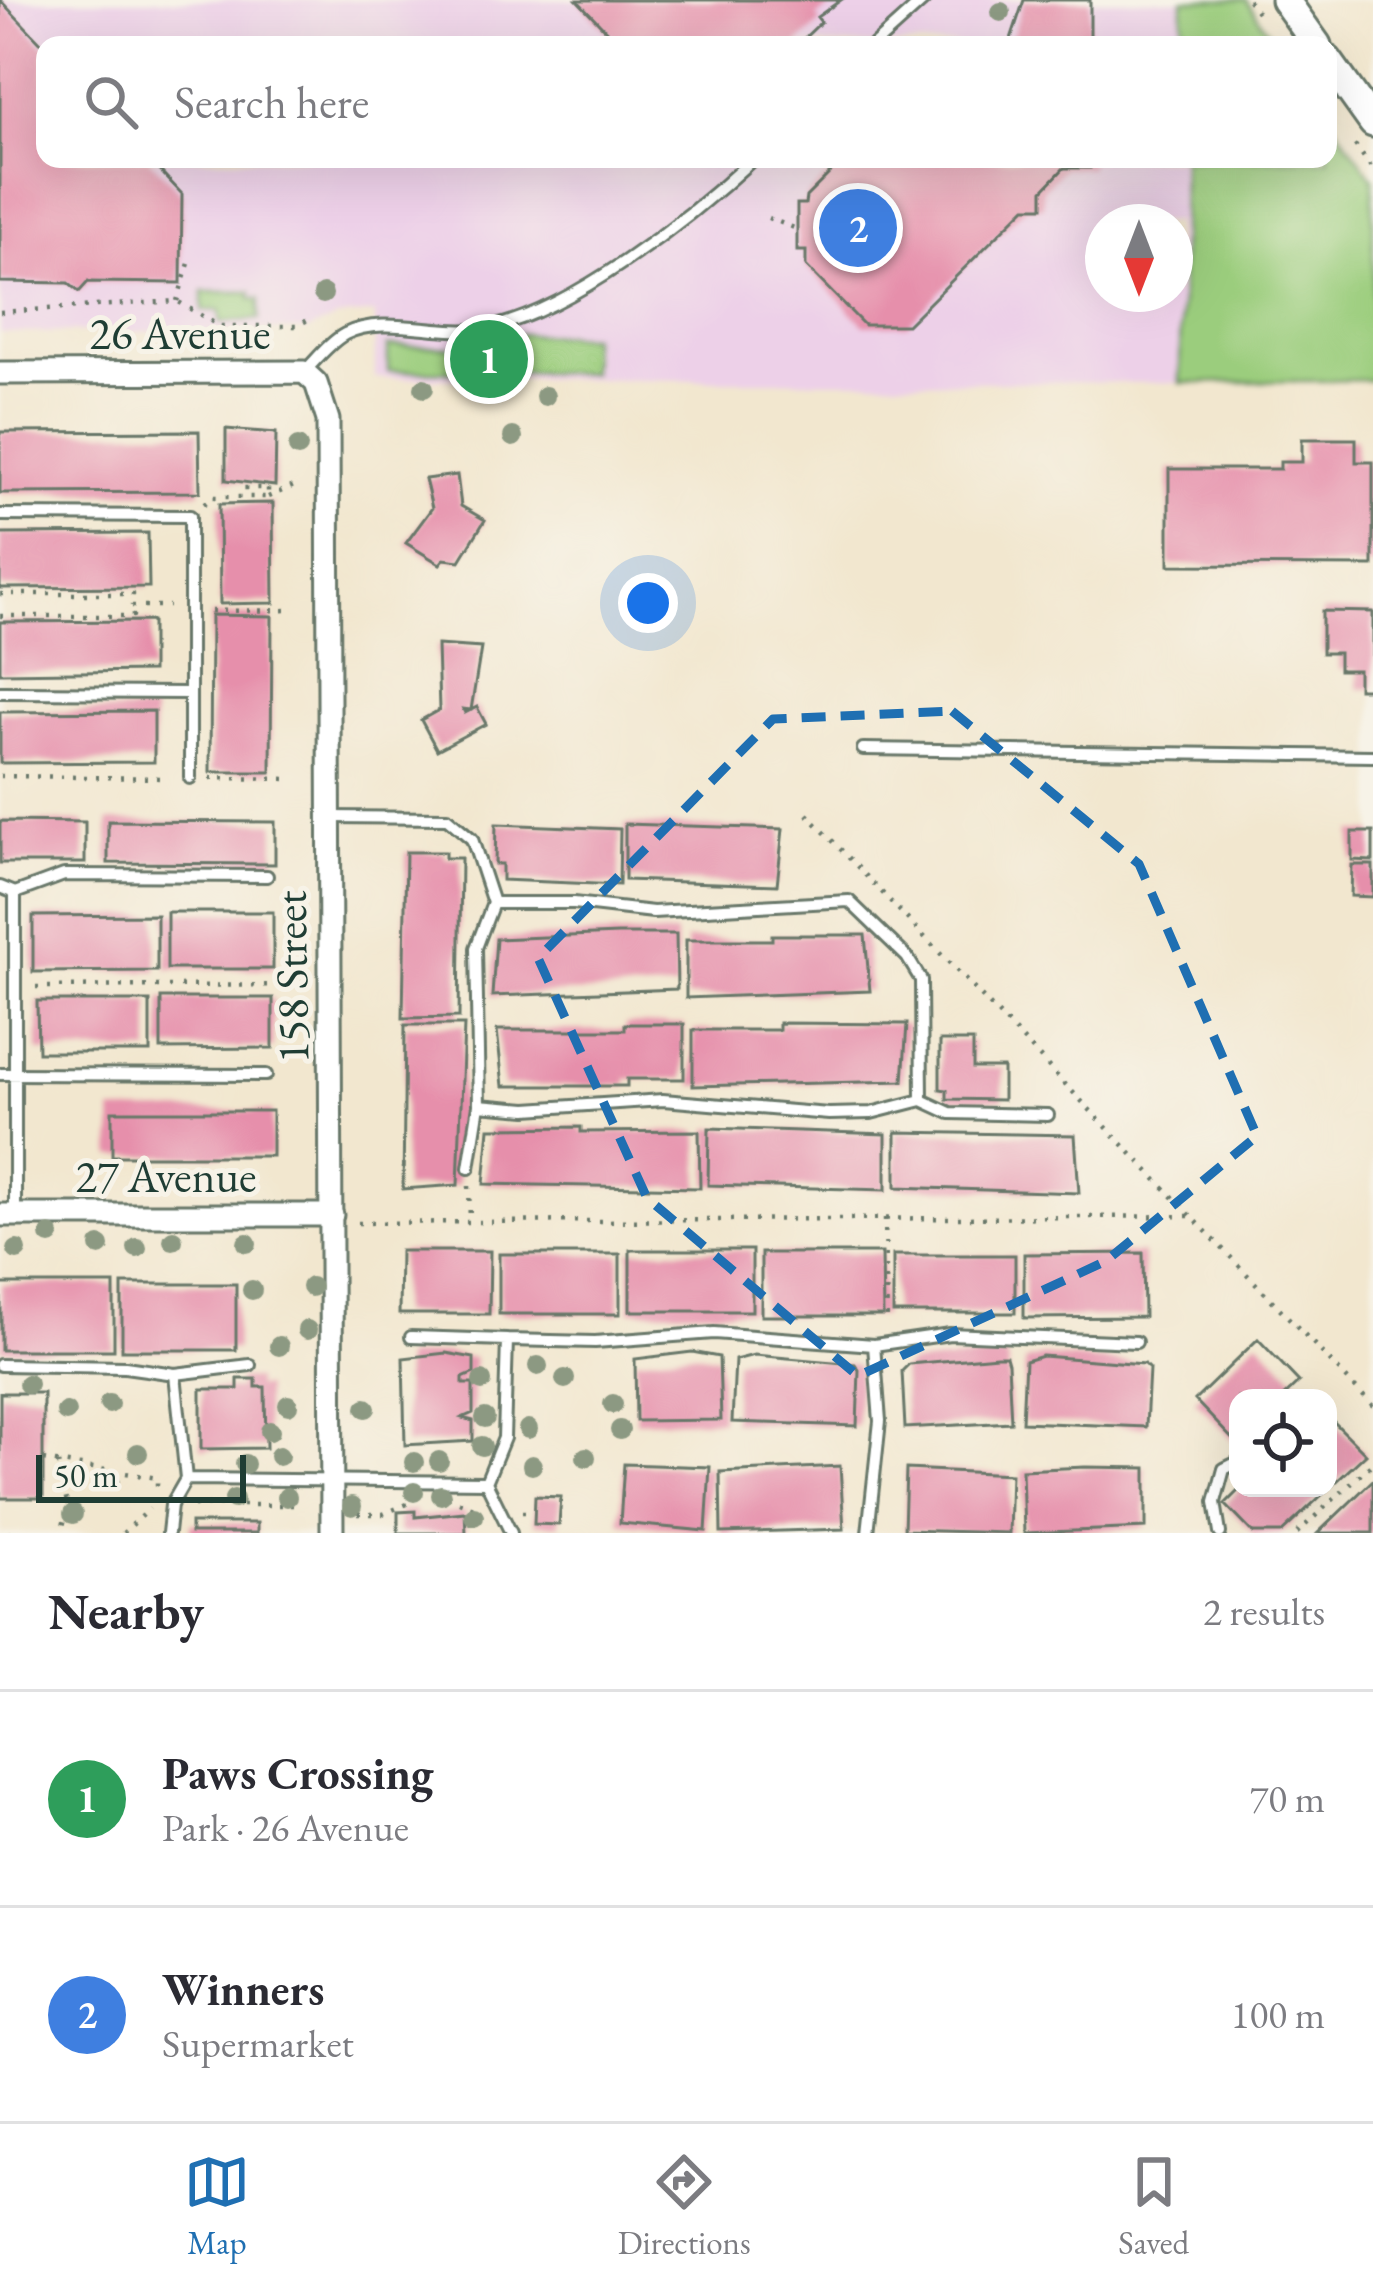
<!DOCTYPE html>
<meta charset="utf-8">
<style>
body{margin:0;font-family:"EB Garamond",serif;background:#f7f7f7;color:#2b2b33}
.controls{position:absolute;right:36px;bottom:36px;display:grid;overflow:hidden;border-radius:24px;box-shadow:0 12px 48px #0002}
.controls button{width:108px;height:108px;display:grid;place-items:center;padding:0;border:0;border-bottom:3px solid #e1e1e2;background:#fff;color:#2b2b33;font:60px sans-serif}
.compass{position:absolute;left:1085px;top:204px;width:108px;height:108px;border-radius:50%;background:#fff;box-shadow:0 12px 48px #0002;rotate:180deg}
.scale{position:absolute;left:36px;bottom:30px;width:210px;box-sizing:border-box;padding-left:12px;border:6px solid #1f3d34;border-top:0;font-size:33px;line-height:42px;white-space:nowrap;color:#1f3d34;-webkit-text-stroke:9px #f7f3e8;paint-order:stroke}
.you{position:absolute;left:648px;top:603px;width:42px;height:42px;margin:-30px;border:9px solid #fff;border-radius:50%;background:#1a73e8;box-shadow:0 0 0 18px #1a73e833}
.badge{display:grid;place-items:center;width:78px;height:78px;border-radius:50%;background:#1f6fb2;color:#fff;font-size:39px;font-weight:700}
.pin{position:absolute;translate:-50% -50%;border:6px solid #fff;box-shadow:0 3px 12px #0006}
.list{margin:0;padding:0;list-style:none}
h2{display:flex;justify-content:space-between;align-items:center;height:156px;margin:0;padding:0 48px;font-size:51px}
h2 small{font-size:39px;font-weight:400;color:#7c7c81}
.list li{display:grid;grid-template-columns:78px 1fr auto;gap:36px;align-items:center;box-sizing:border-box;height:216px;padding:0 48px;border-top:3px solid #e1e1e2}
.list b{display:block;font-size:45px;white-space:nowrap}
.list p{margin:0;font-size:39px;white-space:nowrap;color:#7c7c81}
.list em{font-size:39px;font-style:normal;color:#7c7c81}
.icon{flex:none;width:66px;height:66px;fill:none;stroke:currentColor;stroke-width:2;stroke-linecap:round;stroke-linejoin:round}
.map{position:relative;flex:none;width:1373px;height:1533px;overflow:hidden}
.search{position:absolute;background:#fff;box-shadow:0 12px 48px #0002;left:36px;right:36px;top:36px;height:132px;display:flex;align-items:center;gap:30px;box-sizing:border-box;padding:0 42px;border-radius:24px;color:#7c7c81;font-size:45px}
.sheet{height:588px;background:#fff}
nav{display:flex;justify-content:space-around;align-items:center;box-sizing:border-box;height:168px;border-top:3px solid #e1e1e2;background:#fff;font-size:33px;color:#7c7c81}
nav a{display:grid;justify-items:center;gap:6px}
nav .on{color:#1f6fb2}
.map>svg:first-child{display:block}
</style>
<div class="map">
<svg width="1373" height="1533" viewBox="0 0 1373 1533">
<rect width="100%" height="100%" fill="#f7f3e8"/>
<filter id="ink" filterUnits="userSpaceOnUse"><feTurbulence type="fractalNoise" baseFrequency=".00833" numOctaves="2"/><feDisplacementMap in="SourceGraphic" scale="24" xChannelSelector="R" yChannelSelector="G"/><feConvolveMatrix kernelMatrix="1 2 1 2 8 2 1 2 1" color-interpolation-filters="sRGB"/></filter>
<filter id="wash" filterUnits="userSpaceOnUse"><feTurbulence type="fractalNoise" baseFrequency=".004" numOctaves="4" result="noise"/><feDisplacementMap in="SourceGraphic" scale="48" xChannelSelector="R" yChannelSelector="G"/><feGaussianBlur stdDeviation="2.7" result="paint"/><feColorMatrix in="noise" values="0 0 0 0 0 0 0 0 0 0 0 0 0 0 0 0 0 1.4 0 .05"/><feComposite in="paint" operator="in"/></filter>
<g filter="url(#wash)">
<rect width="100%" height="100%" fill="#f2e7cf"/>
<path fill="#edd0e8" fill-rule="evenodd" d="M 0,0 L 1183,0 L 1182,45 L 45,45 L 45,159 L 1182,159 L 1180,383 L 375,378 L 375,313 L 338,317 L 309,330 L 0,333 ZM 1103,222 L 1175,222 L 1175,294 L 1103,294 Z"/>
<path fill="#9bcd7d" stroke="#5d8558" stroke-width="3" d="M 1183,0 L 1246,0 L 1278,45 L 1183,45 Z
M 1328,115 L 1373,178 L 1373,380 L 1180,383 L 1182,159 L 1328,159 Z
M 203,292 L 251,292 L 251,299 L 259,299 L 259,319 L 220,323 L 220,310 L 203,311 Z
M 519,334 L 590,336 L 591,373 L 388,371 L 388,346 L 489,347 Z"/>
<g id="blocks">
<path fill="#e68fab" d="M 0,0 L 45,47 L 45,159 L 149,159 L 182,194 L 181,283 L 88,282 L 79,292 L 68,283 L 0,282 Z
M 577,0 L 841,0 L 817,17 L 821,22 L 797,45 L 620,45 Z
M 1024,0 L 1090,0 L 1090,45 L 1009,45 Z
M 844,159 L 1090,159 L 1090,168 L 1064,168 L 1043,190 L 1043,207 L 1026,207 L 907,325 L 864,325 L 806,266 L 806,251 L 797,251 L 797,204 L 805,204 L 806,197 Z
M 226,429 L 276,433 L 275,486 L 226,480 Z
M 199,431 L 200,492 L 0,493 L 0,432 Z
M 1302,439 L 1356,439 L 1356,462 L 1373,462 L 1373,566 L 1169,565 L 1169,469 L 1280,469 L 1280,462 L 1302,462 Z
M 457,475 L 461,506 L 485,520 L 460,561 L 444,559 L 440,564 L 406,543 L 432,508 L 425,479 Z
M 273,503 L 274,603 L 220,604 L 219,504 Z
M 148,533 L 149,587 L 0,588 L 0,534 Z
M 1322,611 L 1373,612 L 1373,689 L 1358,689 L 1358,670 L 1339,670 L 1339,653 L 1322,653 Z
M 211,615 L 272,616 L 271,772 L 210,772 Z
M 152,621 L 152,671 L 0,673 L 0,622 Z
M 437,645 L 481,648 L 471,710 L 463,709 L 465,713 L 477,707 L 486,724 L 437,750 L 421,720 L 439,710 Z
M 154,711 L 154,762 L 0,763 L 0,712 Z
M 0,821 L 85,822 L 85,863 L 0,863 Z
M 108,821 L 275,822 L 275,864 L 108,863 Z
M 496,824 L 620,829 L 619,885 L 502,880 L 502,864 L 495,864 Z
M 625,824 L 783,829 L 777,885 L 625,880 Z
M 1352,832 L 1373,832 L 1373,861 L 1352,860 Z
M 406,852 L 445,852 L 445,858 L 461,858 L 459,1017 L 403,1018 Z
M 1352,865 L 1373,865 L 1373,897 L 1351,896 Z
M 167,912 L 273,912 L 273,969 L 167,969 Z
M 157,915 L 157,971 L 33,972 L 33,916 Z
M 618,934 L 676,934 L 677,989 L 492,996 L 496,939 Z
M 772,935 L 865,935 L 870,991 L 686,998 L 686,940 L 772,940 Z
M 161,998 L 273,998 L 273,1048 L 161,1049 Z
M 37,1001 L 150,1001 L 150,1052 L 38,1052 Z
M 779,1023 L 907,1024 L 903,1081 L 693,1086 L 693,1030 L 779,1030 Z
M 625,1024 L 684,1024 L 684,1079 L 627,1079 L 627,1086 L 503,1086 L 497,1030 L 625,1030 Z
M 405,1025 L 464,1025 L 458,1185 L 403,1189 Z
M 940,1041 L 973,1041 L 973,1068 L 1003,1068 L 1003,1100 L 947,1099 L 947,1090 L 940,1089 Z
M 112,1111 L 272,1111 L 272,1156 L 112,1156 Z
M 581,1127 L 581,1132 L 699,1131 L 700,1188 L 484,1184 L 489,1128 Z
M 709,1128 L 886,1134 L 886,1190 L 708,1185 Z
M 896,1132 L 1075,1135 L 1079,1193 L 896,1187 Z
M 630,1250 L 752,1250 L 752,1311 L 630,1311 Z
M 400,1251 L 490,1251 L 489,1314 L 399,1314 Z
M 761,1253 L 882,1253 L 883,1316 L 761,1316 Z
M 1143,1253 L 1144,1317 L 1024,1318 L 1024,1254 Z
M 499,1254 L 620,1254 L 620,1314 L 499,1314 Z
M 893,1255 L 1015,1255 L 1015,1313 L 893,1313 Z
M 1,1284 L 114,1284 L 114,1350 L 1,1350 Z
M 122,1284 L 236,1284 L 236,1350 L 122,1350 Z
M 1258,1339 L 1299,1382 L 1282,1398 L 1238,1398 L 1236,1443 L 1195,1400 Z
M 692,1352 L 719,1357 L 721,1420 L 636,1421 L 635,1359 Z
M 446,1353 L 474,1358 L 474,1373 L 463,1378 L 463,1384 L 473,1384 L 473,1413 L 462,1418 L 473,1421 L 473,1441 L 405,1445 L 403,1358 Z
M 754,1355 L 855,1364 L 859,1370 L 857,1426 L 732,1422 L 735,1360 Z
M 997,1356 L 1006,1356 L 1008,1363 L 1011,1422 L 905,1428 L 902,1371 L 909,1364 Z
M 1042,1356 L 1144,1364 L 1149,1369 L 1146,1427 L 1022,1422 L 1025,1361 Z
M 238,1379 L 256,1379 L 256,1387 L 265,1387 L 266,1448 L 201,1449 L 201,1389 L 238,1389 Z
M 0,1393 L 43,1393 L 43,1498 L 0,1498 Z
M 1328,1416 L 1366,1454 L 1281,1533 L 1253,1533 L 1225,1504 L 1241,1488 L 1328,1488 Z
M 624,1464 L 710,1467 L 706,1531 L 620,1523 Z
M 840,1466 L 844,1529 L 721,1533 L 720,1472 Z
M 1085,1467 L 1146,1468 L 1146,1528 L 1024,1533 L 1022,1470 Z
M 906,1469 L 1011,1474 L 1009,1533 L 904,1530 Z
M 1373,1480 L 1373,1533 L 1318,1533 Z
M 535,1496 L 561,1497 L 559,1525 L 534,1524 Z
M 415,1511 L 415,1517 L 465,1512 L 466,1533 L 398,1533 L 398,1512 Z
M 191,1523 L 257,1523 L 257,1533 L 191,1533 Z"/>
</g>
</g>
<g filter="url(#ink)">
<use href="#blocks" fill-opacity="0" stroke="#69786a" stroke-width="3"/>
<g fill="none" stroke-linecap="round" stroke-linejoin="round">
<defs>
<path id="service" d="M 874,45 L 924,0
M 304,372 C 316,360 330,342 345,334 C 383,314 440,336 482,329 C 567,315 691,217 753,159
M 0,515 L 190,516 L 190,778
M 0,692 L 190,693
M 863,749 L 1373,756
M 329,817 L 447,818 L 472,839 L 493,903 L 476,948 L 479,1105 L 527,1109 L 663,1100 L 829,1114 L 871,1113 L 922,1100 L 950,1113 L 1048,1115
M 0,887 L 15,893 L 64,875 L 267,876
M 15,893 L 15,1213
M 493,903 L 574,903 L 653,912 L 849,901 L 907,957 L 921,980 L 922,1100
M 0,1074 L 266,1075
M 469,1168 L 479,1105
M 411,1337 L 507,1340
M 874,1345 L 950,1334 L 1136,1342
M 0,1365 L 125,1367 L 175,1374 L 250,1365
M 186,1479 L 486,1482
M 168,1533 L 171,1505 L 186,1479 L 175,1374
M 511,1533 L 486,1482 L 504,1438 L 507,1340 L 595,1342 L 714,1333 L 874,1345 L 880,1421 L 868,1533
M 1220,1533 L 1215,1502 L 1224,1469 L 1238,1462"/>
<path id="minor" d="M 0,373 L 304,372 L 316,383 L 328,420 L 332,1533
M 0,1215 L 332,1215"/>
<path id="tertiary" d="M 1285,0 L 1317,45
M 1328,60 L 1373,123"/>
</defs>
<use href="#service" stroke="#69786a" stroke-width="16"/>
<use href="#minor" stroke="#69786a" stroke-width="27"/>
<use href="#tertiary" stroke="#69786a" stroke-width="33"/>
<path stroke="#69786a" stroke-width="4.5" stroke-dasharray="3 9" stroke-linecap="butt" d="M 1248,0 L 1260,16
M 1355,145 L 1373,170
M 768,218 L 797,229
M 177,301 L 191,257
M 0,312 L 177,301 L 219,326 L 296,326 L 310,319
M 268,497 L 294,486
M 204,504 L 213,497 L 268,497 L 268,488 L 237,488
M 0,594 L 133,594 L 132,606
M 132,606 L 169,606
M 211,611 L 295,610
M 0,616 L 133,616 L 132,606
M 0,776 L 168,778
M 210,778 L 294,779
M 807,814 L 1373,1406
M 36,987 L 294,985
M 469,1186 L 470,1221
M 885,1218 L 887,1326
M 358,1223 L 1196,1216
M 43,1460 L 157,1478 L 157,1489
M 58,1463 L 68,1508 L 61,1533
M 459,1502 L 481,1511
M 194,1505 L 296,1505
M 522,1512 L 535,1512
M 358,1514 L 383,1514 L 412,1502
M 9,1533 L 21,1533
M 123,1533 L 150,1509
M 1297,1533 L 1373,1463"/>
<use href="#service" stroke="#fff" stroke-width="10"/>
<use href="#minor" stroke="#fff" stroke-width="21"/>
<use href="#tertiary" stroke="#fff" stroke-width="27"/>
</g>
<g fill="#8c9982">
<circle cx="1001" cy="12" r="10"/>
<circle cx="323" cy="294" r="10"/>
<circle cx="424" cy="388" r="10"/>
<circle cx="545" cy="396" r="10"/>
<circle cx="513" cy="437" r="10"/>
<circle cx="298" cy="447" r="10"/>
<circle cx="50" cy="1235" r="10"/>
<circle cx="173" cy="1240" r="10"/>
<circle cx="247" cy="1243" r="10"/>
<circle cx="100" cy="1246" r="10"/>
<circle cx="137" cy="1248" r="10"/>
<circle cx="17" cy="1250" r="10"/>
<circle cx="311" cy="1287" r="10"/>
<circle cx="252" cy="1290" r="10"/>
<circle cx="307" cy="1330" r="10"/>
<circle cx="279" cy="1346" r="10"/>
<circle cx="538" cy="1366" r="10"/>
<circle cx="565" cy="1379" r="10"/>
<circle cx="482" cy="1381" r="10"/>
<circle cx="28" cy="1384" r="10"/>
<circle cx="109" cy="1404" r="10"/>
<circle cx="613" cy="1404" r="10"/>
<circle cx="288" cy="1405" r="10"/>
<circle cx="366" cy="1408" r="10"/>
<circle cx="66" cy="1412" r="10"/>
<circle cx="485" cy="1418" r="10"/>
<circle cx="528" cy="1429" r="10"/>
<circle cx="620" cy="1430" r="10"/>
<circle cx="270" cy="1431" r="10"/>
<circle cx="482" cy="1446" r="10"/>
<circle cx="138" cy="1453" r="10"/>
<circle cx="279" cy="1456" r="10"/>
<circle cx="586" cy="1457" r="10"/>
<circle cx="439" cy="1461" r="10"/>
<circle cx="414" cy="1462" r="10"/>
<circle cx="245" cy="1464" r="10"/>
<circle cx="532" cy="1465" r="10"/>
<circle cx="110" cy="1480" r="10"/>
<circle cx="414" cy="1492" r="10"/>
<circle cx="441" cy="1495" r="10"/>
<circle cx="287" cy="1497" r="10"/>
<circle cx="234" cy="1499" r="10"/>
<circle cx="352" cy="1506" r="10"/>
<circle cx="73" cy="1514" r="10"/>
<circle cx="474" cy="1516" r="10"/>
</g>
</g>
<path fill="none" stroke="#1f6fb2" stroke-width="9" stroke-dasharray="24 15" stroke-linejoin="round" d="M 952,711 L 1139,864 L 1257,1136 L 1106,1261 L 858,1376 L 647,1198 L 538,958 L 773,719 Z"/>
<g text-anchor="middle" dominant-baseline="central" stroke-width="10" stroke-linejoin="round" paint-order="stroke">
<g font-size="45" fill="#1f3d34" stroke="#f7f3e8">
<text x="180" y="333">26 Avenue</text>
<text transform="translate(291 977) rotate(-91)">158 Street</text>
<text x="166" y="1176">27 Avenue</text>
</g>
</g>
</svg>
<div class="controls">
<button><svg class="icon" aria-label="locate" viewBox="0 0 24 24"><circle cx="12" cy="12" r="6"/><path d="M12 2v4M12 18v4M2 12h4M18 12h4"/></svg></button>
</div>
<svg class="compass" viewBox="-18 -18 36 36"><path d="M0-13l5 13h-10z" fill="#e53935"/><path d="M0 13l5-13h-10z" fill="#7c7c81"/></svg>
<div class="scale">50 m</div>
<div class="you"></div>
<div class="pin badge" style="left:489px;top:359px;background:#2e9e5b">1</div>
<div class="pin badge" style="left:858px;top:228px;background:#3f7fe0">2</div>
<div class="search"><svg class="icon" aria-label="search" viewBox="0 0 24 24"><circle cx="10" cy="10" r="6"/><path d="M15 15l6 6"/></svg>Search here</div>
</div>
<section class="sheet">
<h2>Nearby<small>2 results</small></h2>
<ul class="list">
<li><span class="badge" style="background:#2e9e5b">1</span><div><b>Paws Crossing</b><p>Park · 26 Avenue</p></div><em>70 m</em></li>
<li><span class="badge" style="background:#3f7fe0">2</span><div><b>Winners</b><p>Supermarket</p></div><em>100 m</em></li>
</ul>
</section>
<nav>
<a class="on"><svg class="icon" aria-label="map" viewBox="0 0 24 24"><path d="M3 6l6-2 6 2 6-2v14l-6 2-6-2-6 2zM9 4v14M15 6v14"/></svg>Map</a>
<a><svg class="icon" aria-label="directions" viewBox="0 0 24 24"><path d="M12 3l9 9-9 9-9-9zM9 14v-3h6M13 9l2 2-2 2"/></svg>Directions</a>
<a><svg class="icon" aria-label="saved" viewBox="0 0 24 24"><path d="M7 4h10v16l-5-4-5 4z"/></svg>Saved</a>
</nav>
